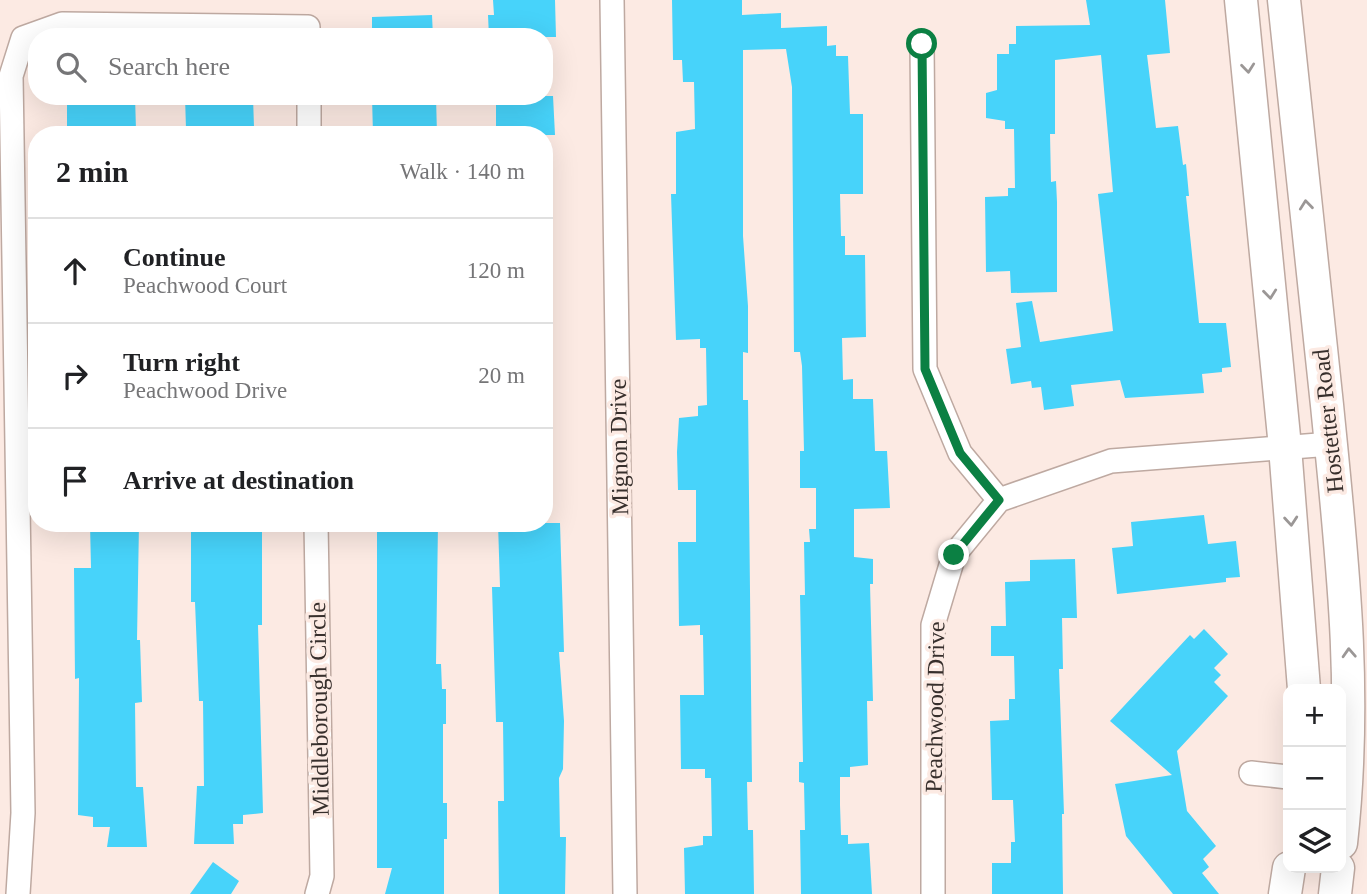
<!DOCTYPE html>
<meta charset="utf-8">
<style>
body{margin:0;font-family:Georgia,serif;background:#f2f2f2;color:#202124}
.controls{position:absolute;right:21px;bottom:21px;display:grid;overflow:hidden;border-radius:14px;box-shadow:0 7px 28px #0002}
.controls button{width:63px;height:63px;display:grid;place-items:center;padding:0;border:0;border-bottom:2px solid #e0e0e0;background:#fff;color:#202124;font:35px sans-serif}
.stop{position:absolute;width:21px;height:21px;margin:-16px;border:5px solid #0b8043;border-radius:50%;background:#fff}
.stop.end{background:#0b8043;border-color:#fff;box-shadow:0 2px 7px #0008}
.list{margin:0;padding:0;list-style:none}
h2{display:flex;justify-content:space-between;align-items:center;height:91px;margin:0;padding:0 28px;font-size:30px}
h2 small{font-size:23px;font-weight:400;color:#757577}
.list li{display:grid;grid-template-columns:46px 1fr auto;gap:21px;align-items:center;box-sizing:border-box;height:105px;padding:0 28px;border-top:2px solid #e0e0e0}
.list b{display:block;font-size:26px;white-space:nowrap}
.list p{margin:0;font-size:23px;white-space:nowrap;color:#757577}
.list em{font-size:23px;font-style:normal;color:#757577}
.icon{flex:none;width:38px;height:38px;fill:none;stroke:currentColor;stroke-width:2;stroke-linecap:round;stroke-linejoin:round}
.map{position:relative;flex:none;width:1367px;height:894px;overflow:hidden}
.search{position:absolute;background:#fff;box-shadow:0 7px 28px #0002;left:28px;top:28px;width:525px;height:77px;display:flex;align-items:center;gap:18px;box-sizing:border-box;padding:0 24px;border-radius:28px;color:#757577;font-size:26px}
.panel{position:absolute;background:#fff;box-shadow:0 7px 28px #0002;left:28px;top:126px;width:525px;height:406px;border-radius:28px}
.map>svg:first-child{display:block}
</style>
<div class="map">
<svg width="1367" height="894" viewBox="0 0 1367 894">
<rect width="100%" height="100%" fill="#fceae3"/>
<path fill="#47d3fa" d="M 493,0 L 555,0 L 556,37 L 489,37 L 488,15 L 494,15 Z
M 672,0 L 742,0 L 742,15 L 781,13 L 781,28 L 827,26 L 827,46 L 836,45 L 836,56 L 848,56 L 850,114 L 863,114 L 863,194 L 840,194 L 841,236 L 845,236 L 845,255 L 865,255 L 866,337 L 842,338 L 843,380 L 853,379 L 853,399 L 873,399 L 875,451 L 887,451 L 890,508 L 854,509 L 854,557 L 873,559 L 873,584 L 870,584 L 873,701 L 867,701 L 868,765 L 850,767 L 850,777 L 840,777 L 840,805 L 841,835 L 848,835 L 848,844 L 869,843 L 872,894 L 801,894 L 800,830 L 805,830 L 804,783 L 799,782 L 799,762 L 803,762 L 800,595 L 805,595 L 804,542 L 810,542 L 809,529 L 816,529 L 816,488 L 800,488 L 800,451 L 804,451 L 802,366 L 800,352 L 794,352 L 792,87 L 786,49 L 743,50 L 743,236 L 748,306 L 748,353 L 743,352 L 743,400 L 748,400 L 752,782 L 747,782 L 748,830 L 753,830 L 754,894 L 685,894 L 684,848 L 703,845 L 703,836 L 712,836 L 711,778 L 705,778 L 705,769 L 681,769 L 680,695 L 704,695 L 703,635 L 700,635 L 700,625 L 679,626 L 678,542 L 696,542 L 696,490 L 678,490 L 677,452 L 679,418 L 698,416 L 698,406 L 707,405 L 706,348 L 700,348 L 700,339 L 676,340 L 671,194 L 676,194 L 676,132 L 695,129 L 694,82 L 683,82 L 682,60 L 673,60 Z
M 1086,0 L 1165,0 L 1170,53 L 1147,55 L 1156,128 L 1178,126 L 1183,165 L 1186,164 L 1189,196 L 1186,196 L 1199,323 L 1226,323 L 1231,367 L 1222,368 L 1222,372 L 1202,374 L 1204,393 L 1125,398 L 1120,380 L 1071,385 L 1074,406 L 1044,410 L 1041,387 L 1032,388 L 1031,381 L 1011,384 L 1006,349 L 1021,347 L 1016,303 L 1032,301 L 1040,342 L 1113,331 L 1098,194 L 1113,192 L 1101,55 L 1055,60 L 1055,134 L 1050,134 L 1051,182 L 1056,181 L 1057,202 L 1057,292 L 1011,293 L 1010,271 L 986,272 L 985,197 L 1008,196 L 1008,188 L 1015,188 L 1014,129 L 1005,129 L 1005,121 L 986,118 L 986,93 L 997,90 L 997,54 L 1009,54 L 1009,44 L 1016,44 L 1016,26 L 1090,25 Z
M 432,15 L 433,37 L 372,37 L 372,17 Z
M 72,96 L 135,96 L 136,130 L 67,131 L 67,103 L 72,103 Z
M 185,96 L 253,97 L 254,127 L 186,129 Z
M 372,96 L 436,96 L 437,135 L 373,135 Z
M 496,96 L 553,96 L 555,135 L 496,135 Z
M 1204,515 L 1208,544 L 1236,541 L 1240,577 L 1226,578 L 1226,582 L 1117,594 L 1112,548 L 1133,546 L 1131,522 Z
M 90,523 L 139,523 L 137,640 L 140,640 L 142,702 L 135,703 L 136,787 L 143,787 L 147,847 L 107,847 L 110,827 L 93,827 L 93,817 L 78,815 L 79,678 L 75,679 L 74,568 L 91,568 Z
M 191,523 L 262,523 L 262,625 L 258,625 L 263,813 L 243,815 L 243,824 L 233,824 L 234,844 L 194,844 L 197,786 L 204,786 L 203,701 L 199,701 L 195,602 L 191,602 Z
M 377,523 L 438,523 L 436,664 L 441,664 L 442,689 L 446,689 L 446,724 L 443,724 L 443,803 L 447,803 L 447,839 L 444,839 L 444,894 L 385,894 L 392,868 L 377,868 Z
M 498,523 L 560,523 L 564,652 L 559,652 L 564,721 L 563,769 L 559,778 L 560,837 L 566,837 L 565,894 L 499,894 L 498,801 L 504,801 L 503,722 L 496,722 L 492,587 L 500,587 Z
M 1075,559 L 1077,618 L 1062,618 L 1063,669 L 1059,669 L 1064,814 L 1062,814 L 1063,894 L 992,894 L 992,863 L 1011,863 L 1011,842 L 1015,842 L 1013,800 L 992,800 L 990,721 L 1009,720 L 1009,699 L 1015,699 L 1014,656 L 991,656 L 991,626 L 1006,626 L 1005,582 L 1030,581 L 1030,560 Z
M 1204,629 L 1228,654 L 1214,668 L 1221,675 L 1214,682 L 1228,696 L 1177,751 L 1187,811 L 1216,846 L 1203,859 L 1209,867 L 1202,873 L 1219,894 L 1173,894 L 1126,836 L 1115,784 L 1172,775 L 1110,721 L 1190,635 L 1194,639 Z
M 213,862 L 239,881 L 231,894 L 190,894 Z"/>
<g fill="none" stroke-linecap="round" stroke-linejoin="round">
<defs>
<path id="street" d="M 612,0 L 625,894
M 922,44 L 925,369 L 960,453 L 999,500
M 309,96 L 309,135
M 316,523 L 322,876 L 317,894
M 1251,773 L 1288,777
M 18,894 L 23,813 L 11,76 L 23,38 L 62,24 L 308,27 L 308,37
M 933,894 L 933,625 L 954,555 L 999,500 L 1111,461 L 1331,444"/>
<path id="secondary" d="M 1241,0 L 1285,447 L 1304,689
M 1284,0 C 1298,135 1313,270 1327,405 C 1342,557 1358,690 1341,843
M 1285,894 L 1289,868
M 1335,894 L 1338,868"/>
</defs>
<use href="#street" stroke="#bea9a1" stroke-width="26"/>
<use href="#secondary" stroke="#bea9a1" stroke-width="35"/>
<use href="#street" stroke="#fff" stroke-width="23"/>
<use href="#secondary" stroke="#fff" stroke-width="32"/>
</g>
<defs><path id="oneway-chevron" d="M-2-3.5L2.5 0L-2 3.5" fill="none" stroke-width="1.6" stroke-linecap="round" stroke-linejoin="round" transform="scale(1.75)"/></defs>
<g stroke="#9b9796">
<use href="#oneway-chevron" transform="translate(1248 68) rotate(84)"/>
<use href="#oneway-chevron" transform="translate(1306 205) rotate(-96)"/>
<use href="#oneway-chevron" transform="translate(1270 294) rotate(84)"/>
<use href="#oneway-chevron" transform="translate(1291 521) rotate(85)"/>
<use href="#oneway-chevron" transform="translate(1349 653) rotate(-93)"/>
</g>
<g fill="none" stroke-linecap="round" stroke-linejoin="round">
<path stroke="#0b8043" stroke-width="9" d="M 922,44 L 925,369 L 960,453 L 999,500 L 954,555"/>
</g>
<g text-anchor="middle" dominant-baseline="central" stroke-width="7" stroke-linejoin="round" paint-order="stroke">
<g font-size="24" fill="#372f2c" stroke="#fceae3">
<text transform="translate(1328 421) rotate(-96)">Hostetter Road</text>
<text transform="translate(619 447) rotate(-91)">Mignon Drive</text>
<text transform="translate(935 707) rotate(-89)">Peachwood Drive</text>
<text transform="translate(319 709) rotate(-91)">Middleborough Circle</text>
</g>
</g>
</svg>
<div class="controls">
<button>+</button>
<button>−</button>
<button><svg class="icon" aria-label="layers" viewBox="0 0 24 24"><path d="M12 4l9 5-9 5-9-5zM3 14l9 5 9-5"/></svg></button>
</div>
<div class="stop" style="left:922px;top:44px"></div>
<div class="stop end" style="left:954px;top:555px"></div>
<div class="search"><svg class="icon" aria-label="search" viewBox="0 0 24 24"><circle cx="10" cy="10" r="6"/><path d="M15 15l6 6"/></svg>Search here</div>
<section class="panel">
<h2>2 min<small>Walk · 140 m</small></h2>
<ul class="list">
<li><svg class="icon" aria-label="ahead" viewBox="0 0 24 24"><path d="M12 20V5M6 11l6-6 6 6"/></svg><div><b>Continue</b><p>Peachwood Court</p></div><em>120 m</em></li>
<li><svg class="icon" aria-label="right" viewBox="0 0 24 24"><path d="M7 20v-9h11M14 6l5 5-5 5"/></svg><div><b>Turn right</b><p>Peachwood Drive</p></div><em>20 m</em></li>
<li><svg class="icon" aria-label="arrive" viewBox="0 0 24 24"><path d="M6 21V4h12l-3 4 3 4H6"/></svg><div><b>Arrive at destination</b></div></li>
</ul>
</section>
</div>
